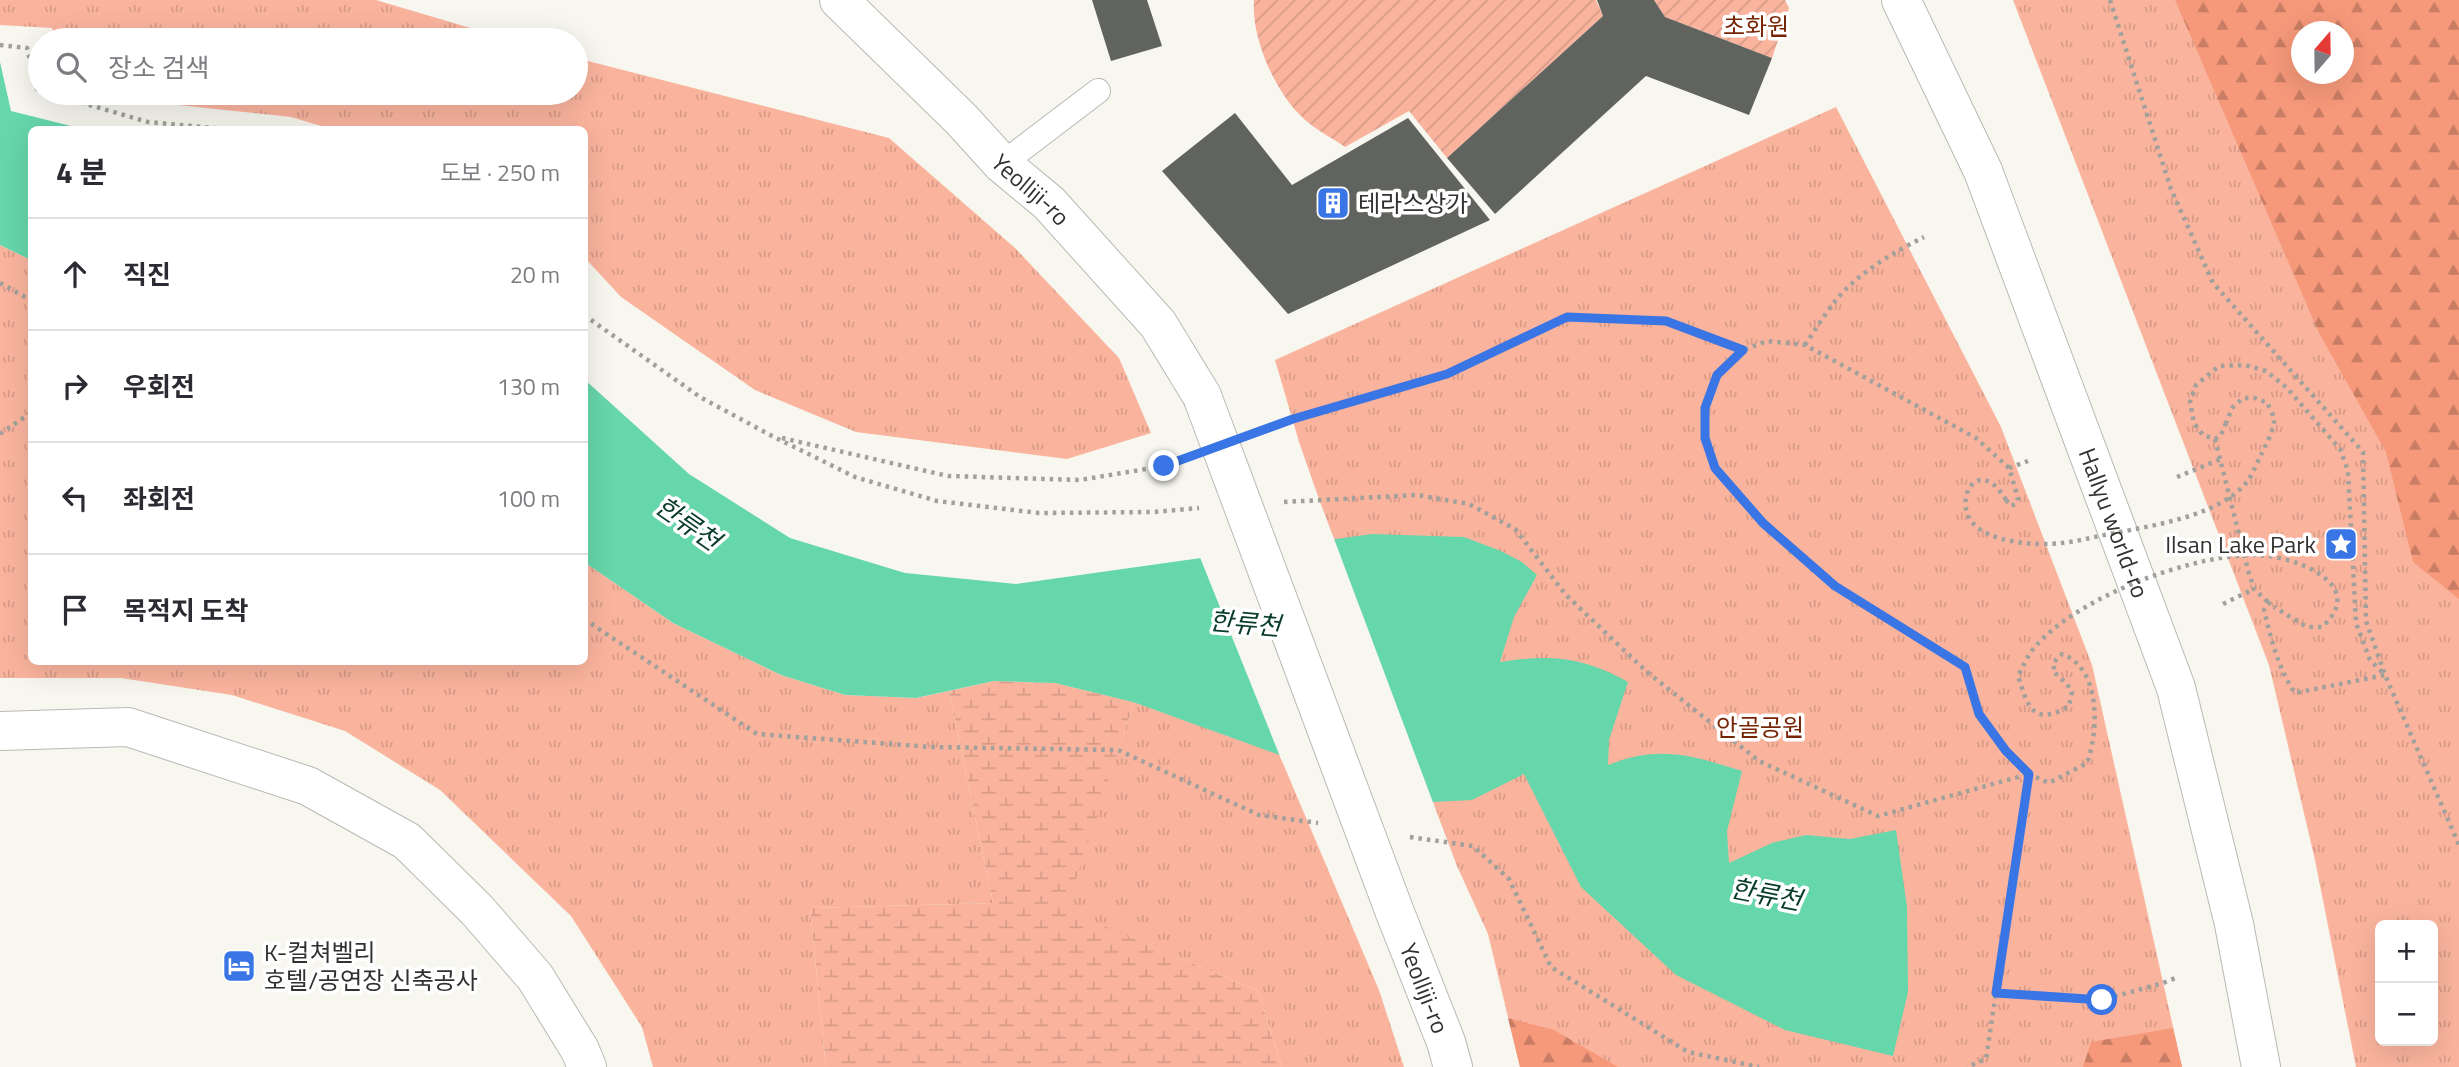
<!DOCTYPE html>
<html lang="ko">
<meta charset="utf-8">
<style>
body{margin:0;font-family:"Titillium Web","Noto Sans KR",sans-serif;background:#f7f7f7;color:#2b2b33}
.controls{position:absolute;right:21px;bottom:21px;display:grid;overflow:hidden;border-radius:10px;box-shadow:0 7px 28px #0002}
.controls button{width:63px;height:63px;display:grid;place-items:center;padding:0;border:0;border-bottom:2px solid #e1e1e2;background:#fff;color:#2b2b33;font:35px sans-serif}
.compass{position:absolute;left:2291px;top:21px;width:63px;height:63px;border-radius:50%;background:#fff;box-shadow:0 7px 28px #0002;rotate:20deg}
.stop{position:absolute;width:21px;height:21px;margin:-16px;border:5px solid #3975e4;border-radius:50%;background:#fff}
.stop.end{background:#3975e4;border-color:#fff;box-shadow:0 2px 7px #0008}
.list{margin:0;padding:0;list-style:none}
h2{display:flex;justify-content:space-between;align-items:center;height:91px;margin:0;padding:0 28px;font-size:30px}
h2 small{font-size:23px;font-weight:400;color:#7c7c81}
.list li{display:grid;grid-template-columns:46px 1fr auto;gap:21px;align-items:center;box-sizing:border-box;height:112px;padding:0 28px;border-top:2px solid #e1e1e2}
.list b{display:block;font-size:26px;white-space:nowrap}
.list em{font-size:23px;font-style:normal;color:#7c7c81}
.icon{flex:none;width:38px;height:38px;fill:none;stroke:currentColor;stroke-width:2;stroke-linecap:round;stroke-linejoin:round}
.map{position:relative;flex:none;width:2459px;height:1067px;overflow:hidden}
.search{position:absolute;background:#fff;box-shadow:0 7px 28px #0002;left:28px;top:28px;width:560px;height:77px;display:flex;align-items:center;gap:18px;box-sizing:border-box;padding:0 24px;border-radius:38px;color:#7c7c81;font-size:26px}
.panel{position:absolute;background:#fff;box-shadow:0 7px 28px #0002;left:28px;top:126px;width:560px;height:539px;border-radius:10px}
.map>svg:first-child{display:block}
</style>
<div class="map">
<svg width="2459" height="1067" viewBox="0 0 2459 1067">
<defs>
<pattern id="grass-tufts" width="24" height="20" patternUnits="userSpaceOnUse" patternTransform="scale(1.75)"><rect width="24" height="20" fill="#fab49e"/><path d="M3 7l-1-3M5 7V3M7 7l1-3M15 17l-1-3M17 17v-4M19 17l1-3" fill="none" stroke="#d79b88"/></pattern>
<pattern id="forest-firs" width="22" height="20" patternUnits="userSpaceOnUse" patternTransform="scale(1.75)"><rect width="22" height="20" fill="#f6987a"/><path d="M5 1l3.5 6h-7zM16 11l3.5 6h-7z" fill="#c87d64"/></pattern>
<pattern id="wetland-marsh" width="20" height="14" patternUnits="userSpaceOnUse" patternTransform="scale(1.75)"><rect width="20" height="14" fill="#fab49e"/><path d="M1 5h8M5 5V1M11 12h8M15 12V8" fill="none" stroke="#d79b88"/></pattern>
<pattern id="garden-furrows" width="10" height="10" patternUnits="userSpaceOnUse" patternTransform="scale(1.75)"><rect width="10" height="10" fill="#fab49e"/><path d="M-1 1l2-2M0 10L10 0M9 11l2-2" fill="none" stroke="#d79b88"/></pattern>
</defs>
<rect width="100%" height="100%" fill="#f7f6ef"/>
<path fill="url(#grass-tufts)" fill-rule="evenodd" d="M 0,0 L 376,0 L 511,40 L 55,40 L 52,28 L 0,25 Z
M 2013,0 L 2459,0 L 2459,1067 L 2356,1067 L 2315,860 L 2269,665 ZM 2302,32 L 2344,32 L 2344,74 L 2302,74 ZM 2380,925 L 2433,925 L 2433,1041 L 2380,1041 Z
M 576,58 L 889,138 L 1015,248 L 1119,358 L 1151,433 L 1067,459 L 856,432 L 755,390 L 621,297 L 585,258 L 584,130 L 331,129 L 291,117 L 158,103 L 113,93 L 576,93 Z
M 1836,107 L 2001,427 L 2092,665 L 2182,1067 L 1520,1067 L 1488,934 L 1457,866 L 1319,499 L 1299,442 L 1275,360 Z
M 0,245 L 31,260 L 32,662 L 584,662 L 585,557 L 587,564 L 673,623 L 781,675 L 845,695 L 916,698 L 949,691 L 993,903 L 810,908 L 826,1067 L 653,1067 L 642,1027 L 571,916 L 440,790 L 345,731 L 232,695 L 121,678 L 0,678 Z
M 1134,702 L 1279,754 L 1379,990 L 1404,1067 L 1282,1067 L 1258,991 L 1065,910 Z"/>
<path fill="url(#forest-firs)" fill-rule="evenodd" d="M 2175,0 L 2459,0 L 2459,599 L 2413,562 L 2386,452 L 2319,333 ZM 2302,32 L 2344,32 L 2344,74 L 2302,74 Z
M 1508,1018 L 1554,1030 L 1618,1067 L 1520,1067 Z
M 2173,1028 L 2182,1067 L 2083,1067 L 2091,1042 Z"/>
<path fill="url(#wetland-marsh)" d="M 994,681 L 1055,683 L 1134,702 L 1066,910 L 1258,991 L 1282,1067 L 826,1067 L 810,908 L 993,903 L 949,691 Z"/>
<path fill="url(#garden-furrows)" d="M 1254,0 L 1596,0 L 1603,16 L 1447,158 L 1409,111 L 1345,147 C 1331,137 1312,128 1300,115 C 1274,89 1251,37 1254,0 Z
M 1654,0 L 1785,0 L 1789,8 L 1772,58 L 1665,17 Z"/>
<path fill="#66d6ab" d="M 0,62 L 11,111 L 83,129 L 32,130 L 31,260 L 0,245 Z
M 584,379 L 689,474 L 790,538 L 905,573 L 1016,584 L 1372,534 L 1464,537 L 1501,551 L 1522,562 L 1537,575 L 1514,617 L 1500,662 C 1550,654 1583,657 1628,682 L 1609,740 L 1608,765 C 1660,745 1690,755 1742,771 L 1727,831 L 1729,863 L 1772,843 L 1806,835 L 1850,839 L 1896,830 L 1907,907 L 1908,992 L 1893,1056 L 1785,1030 L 1676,975 L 1581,887 L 1524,774 L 1472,800 L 1413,803 L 1133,702 L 1055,683 L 994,681 L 916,698 L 845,695 L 781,675 L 673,623 L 587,564 L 584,557 Z"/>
<path fill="#f7f6ef" d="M 1333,536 L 1434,805 L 1412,807 L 1281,759 L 1199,555 Z"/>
<path fill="#60635e" d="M 1092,0 L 1147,0 L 1162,46 L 1111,61 Z
M 1597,0 L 1654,0 L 1665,17 L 1772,58 L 1749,115 L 1646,76 L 1495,214 L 1447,158 L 1603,16 Z
M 1235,113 L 1292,185 L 1408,118 L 1490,220 L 1288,314 L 1162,171 Z"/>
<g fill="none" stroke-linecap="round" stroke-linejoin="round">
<defs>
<path id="lane" d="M 1002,164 L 1098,91"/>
<path id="street" d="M 0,731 L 128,727 L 308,786 L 407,841 L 477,910 L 535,977 L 580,1050 L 587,1067"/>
<g id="secondary">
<path id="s1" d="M 839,0 L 961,119 L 1002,164 L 1049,203 L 1158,324 L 1202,396"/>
<path id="s2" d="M 1901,0 L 1983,171 L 2176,688 L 2234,924 L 2261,1067"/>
<path id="s3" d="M 1394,910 L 1446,1042 L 1453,1067"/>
</g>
</defs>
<use href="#lane" stroke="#bab9b3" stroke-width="26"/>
<use href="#street" stroke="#bab9b3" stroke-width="40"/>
<use href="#secondary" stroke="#bab9b3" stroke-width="40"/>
<path stroke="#a1a09b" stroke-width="4.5" stroke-dasharray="3.5 5" stroke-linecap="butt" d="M 2110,0 L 2171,189 L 2213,283 L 2363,452 L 2366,621 L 2385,675 L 2459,845
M 0,45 L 27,48 L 37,89 L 40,90
M 48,93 L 148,122 L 236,130
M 0,283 L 32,301
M 584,315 L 700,397 L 772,436 L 855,477 L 937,501 L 1039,513 L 1154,512 L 1199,508
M 1805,345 C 1815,330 1825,314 1836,300 C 1858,273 1894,252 1924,237
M 2226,423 L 2221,435 L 2215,439 L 2203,435 L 2194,423 L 2190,402 L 2196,385 L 2219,366 L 2245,365 L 2266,371 L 2287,388 L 2340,449 L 2348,471 L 2356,623 L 2370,660 L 2385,675 L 2295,693 C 2278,668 2271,639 2264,610 L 2269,603 L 2274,607
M 1260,431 L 1293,419 L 1447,375 L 1567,317 L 1666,321 L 1743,350
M 0,434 L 32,412
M 782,438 L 948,476 L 1080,480 L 1164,466 L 1183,459
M 2215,439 L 2248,570 L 2254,589 L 2269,603
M 2009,468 L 2028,461
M 2177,477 L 2221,459
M 2006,500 L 2011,506 L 2016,504 L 2018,498 L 2009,468 L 1976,438 L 1805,345 L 1767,341 L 1743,350 L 1717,375 L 1705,408 L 1705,438 L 1715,468 L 1763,523 L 1835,585 L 1965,667 L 1979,714 L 2005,751 L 2029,774 L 2049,783 L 2087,763 C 2099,731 2101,668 2062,654 L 2053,663 L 2055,673
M 1284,502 L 1417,495 L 1469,504 L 1515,529 L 1566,595 L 1647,672 L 1759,761 L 1878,816 L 2029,774 L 1986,1059 L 1967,1067
M 2223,604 L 2254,589
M 584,619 L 757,734 L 931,747 L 1118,750 L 1259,815 L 1318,823
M 1410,837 L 1473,846 L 1509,879 L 1551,967 L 1688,1052 L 1759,1067
M 1996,993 L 2102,1000 L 2163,983 L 2178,977"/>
<use href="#lane" stroke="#fff" stroke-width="24"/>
<use href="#street" stroke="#fff" stroke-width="38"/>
<use href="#secondary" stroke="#fff" stroke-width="38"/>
<defs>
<path id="secondary-bridge" d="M 1202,396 L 1394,910"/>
</defs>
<use href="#secondary-bridge" stroke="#bab9b3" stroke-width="40" stroke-linecap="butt"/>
<path stroke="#a1a09b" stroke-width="4.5" stroke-dasharray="3.5 5" stroke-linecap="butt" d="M 2006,500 C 1979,454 1953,498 1972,522 C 1988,543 2038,546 2062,543 C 2080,541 2097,536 2115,533 C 2155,525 2219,516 2247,482 C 2253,474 2257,462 2262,453 C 2266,445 2275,428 2274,418 C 2273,414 2269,408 2268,403 L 2255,398 L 2243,398 L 2232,408 L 2226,423
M 2055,673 L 2067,684 L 2072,692 L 2069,706 C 2033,727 2028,707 2018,676 C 2023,667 2027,656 2034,648 C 2076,598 2185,557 2250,555 C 2287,553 2372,582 2322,627 L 2307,627 L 2274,607"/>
<use href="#secondary-bridge" stroke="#fff" stroke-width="38"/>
</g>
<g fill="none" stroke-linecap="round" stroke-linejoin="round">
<path stroke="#3975e4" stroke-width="9" d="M 1164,466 L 1293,419 L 1447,374 L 1567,317 L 1666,321 L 1743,350 L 1717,375 L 1705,408 L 1705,438 L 1715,468 L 1763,523 L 1835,586 L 1965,667 L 1979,714 L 2006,751 L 2029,774 L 1996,993 L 2102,1000"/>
</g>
<defs>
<symbol id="building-square" viewBox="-11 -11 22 22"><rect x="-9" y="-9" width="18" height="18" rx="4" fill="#3975e4" stroke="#fff"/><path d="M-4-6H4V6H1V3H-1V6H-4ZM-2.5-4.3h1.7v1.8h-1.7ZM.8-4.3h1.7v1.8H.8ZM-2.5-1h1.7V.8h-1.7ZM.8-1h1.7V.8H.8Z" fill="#fff"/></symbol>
<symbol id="sight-square" viewBox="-11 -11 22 22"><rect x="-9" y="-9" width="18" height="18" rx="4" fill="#3975e4" stroke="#fff"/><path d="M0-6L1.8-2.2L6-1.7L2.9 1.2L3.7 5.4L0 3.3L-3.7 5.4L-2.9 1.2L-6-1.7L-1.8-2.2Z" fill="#fff"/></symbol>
<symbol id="hotel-square" viewBox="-11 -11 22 22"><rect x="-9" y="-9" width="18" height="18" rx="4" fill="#3975e4" stroke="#fff"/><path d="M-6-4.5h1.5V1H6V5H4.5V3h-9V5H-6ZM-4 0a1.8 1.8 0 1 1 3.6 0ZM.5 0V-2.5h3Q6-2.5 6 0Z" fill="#fff"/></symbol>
</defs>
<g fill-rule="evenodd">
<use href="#building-square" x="1314" y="184" width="38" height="38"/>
<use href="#sight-square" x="2322" y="525" width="38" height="38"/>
<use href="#hotel-square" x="220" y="947" width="38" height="38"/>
</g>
<g text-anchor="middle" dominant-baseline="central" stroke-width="7" stroke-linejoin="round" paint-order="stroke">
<g font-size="24" fill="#762404" stroke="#fff">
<text x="1756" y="26">초화원</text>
<text x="1760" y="727">안골공원</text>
</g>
<g font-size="24" fill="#32312f" stroke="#fff">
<text stroke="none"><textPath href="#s1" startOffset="270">Yeolliji-ro</textPath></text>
<text stroke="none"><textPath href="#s2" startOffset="565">Hallyu world-ro</textPath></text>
<text stroke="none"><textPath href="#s3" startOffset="84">Yeolliji-ro</textPath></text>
</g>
<g font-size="24" fill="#32312f" stroke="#fff" text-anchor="start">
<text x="1358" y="203">테라스상가</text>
<text x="2316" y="544" text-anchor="end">Ilsan Lake Park</text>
<text x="264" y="952">K-컬쳐벨리<tspan x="264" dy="28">호텔/공연장 신축공사</tspan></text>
</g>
<g font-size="26" font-style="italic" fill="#093c2b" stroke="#fff">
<text transform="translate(688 523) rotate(35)">한류천</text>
<text transform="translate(1245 623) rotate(5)">한류천</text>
<text transform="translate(1766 894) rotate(11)">한류천</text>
</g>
</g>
</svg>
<div class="controls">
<button>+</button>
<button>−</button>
</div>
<svg class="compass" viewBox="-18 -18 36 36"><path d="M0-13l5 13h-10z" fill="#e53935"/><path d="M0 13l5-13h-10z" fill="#7c7c81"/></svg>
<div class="stop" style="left:2102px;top:1000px"></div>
<div class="stop end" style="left:1164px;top:466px"></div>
<div class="search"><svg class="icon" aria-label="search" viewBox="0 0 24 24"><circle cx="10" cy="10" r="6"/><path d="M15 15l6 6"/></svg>장소 검색</div>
<section class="panel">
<h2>4 분<small>도보 · 250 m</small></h2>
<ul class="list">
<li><svg class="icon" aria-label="ahead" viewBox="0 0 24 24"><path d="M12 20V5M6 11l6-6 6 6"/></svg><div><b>직진</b></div><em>20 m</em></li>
<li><svg class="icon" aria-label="right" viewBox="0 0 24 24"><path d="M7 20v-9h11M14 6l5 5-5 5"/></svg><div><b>우회전</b></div><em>130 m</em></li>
<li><svg class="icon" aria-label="left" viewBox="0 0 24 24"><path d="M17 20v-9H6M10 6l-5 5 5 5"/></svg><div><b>좌회전</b></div><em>100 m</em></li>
<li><svg class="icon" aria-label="arrive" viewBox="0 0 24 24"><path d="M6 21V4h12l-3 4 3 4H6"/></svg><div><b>목적지 도착</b></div></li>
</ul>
</section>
</div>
